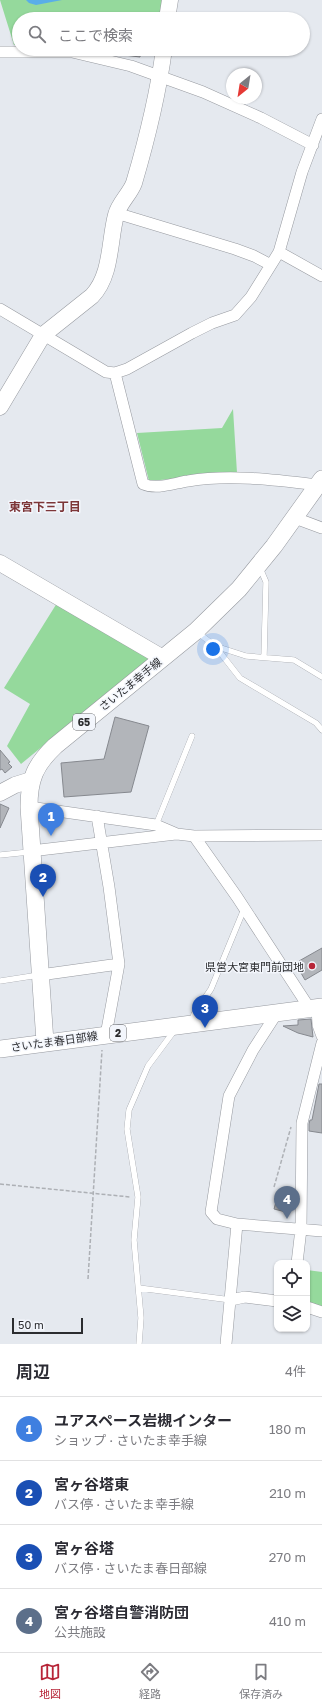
<!DOCTYPE html>
<html lang="ja">
<meta charset="utf-8">
<style>
body{margin:0;font-family:"Golos Text","Noto Sans JP",sans-serif;background:#f2f2f3;color:#2b2b33}
.controls{position:absolute;right:12px;bottom:12px;display:grid;overflow:hidden;border-radius:8px;box-shadow:0 1px 3px #0004}
.controls button{width:36px;height:36px;display:grid;place-items:center;padding:0;border:0;border-bottom:1px solid #e1e1e2;background:#fff;color:#2b2b33;font:20px sans-serif}
.compass{position:absolute;left:226px;top:68px;width:36px;height:36px;border-radius:50%;background:#fff;box-shadow:0 1px 3px #0004;rotate:210deg}
.scale{position:absolute;left:12px;bottom:10px;width:71px;box-sizing:border-box;padding-left:4px;border:2px solid #2b2c2f;border-top:0;font-size:11px;line-height:14px;white-space:nowrap;color:#2b2c2f;-webkit-text-stroke:3px #f3f6fc;paint-order:stroke}
.you{position:absolute;left:213px;top:649px;width:14px;height:14px;margin:-10px;border:3px solid #fff;border-radius:50%;background:#1a73e8;box-shadow:0 0 0 6px #1a73e833}
.badge{display:grid;place-items:center;width:26px;height:26px;border-radius:50%;background:#b72538;color:#fff;font-size:13px;font-weight:700}
.pin{position:absolute;translate:-50% -33px;filter:drop-shadow(0 1px 2px #0008)}
.pin::after{content:'';position:absolute;top:21px;width:14px;height:12px;background:inherit;clip-path:polygon(0 0,100% 0,50% 100%)}
.list{margin:0;padding:0;list-style:none}
h2{display:flex;justify-content:space-between;align-items:center;height:52px;margin:0;padding:0 16px;font-size:17px}
h2 small{font-size:13px;font-weight:400;color:#7c7c81}
.list li{display:grid;grid-template-columns:26px 1fr auto;gap:12px;align-items:center;box-sizing:border-box;height:64px;padding:0 16px;border-top:1px solid #e1e1e2}
.list b{display:block;font-size:15px;white-space:nowrap}
.list p{margin:0;font-size:13px;white-space:nowrap;color:#7c7c81}
.list em{font-size:13px;font-style:normal;color:#7c7c81}
.icon{flex:none;width:22px;height:22px;fill:none;stroke:currentColor;stroke-width:2;stroke-linecap:round;stroke-linejoin:round}
.map{position:relative;flex:none;width:322px;height:1344px;overflow:hidden}
.search{position:absolute;background:#fff;box-shadow:0 1px 3px #0004;left:12px;right:12px;top:12px;height:44px;display:flex;align-items:center;gap:10px;box-sizing:border-box;padding:0 14px;border-radius:22px;color:#7c7c81;font-size:15px}
.sheet{height:308px;background:#fff}
nav{display:flex;justify-content:space-around;align-items:center;box-sizing:border-box;height:56px;border-top:1px solid #e1e1e2;background:#fff;font-size:11px;color:#7c7c81}
nav a{display:grid;justify-items:center;gap:2px}
nav .on{color:#b72538}
.map>svg:first-child{display:block}
</style>
<div class="map">
<svg width="322" height="1344" viewBox="0 0 322 1344">
<rect width="100%" height="100%" fill="#e5e9ef"/>
<path fill="#95d99c" d="M 0,0 L 165,0 L 163,18 L 86,17 L 81,19 L 19,19 L 19,45 L 14,45 Z
M 233,409 L 237,473 L 149,481 L 137,433 L 222,428 Z
M 57,603 L 151,657 L 21,764 L 7,746 L 30,704 L 4,688 Z
M 307,1270 L 322,1272 L 322,1308 L 307,1303 Z"/>
<path fill="#5aaee8" d="M 26,0 L 62,0 L 36,5 L 29,3 Z"/>
<path fill="#b2b5ba" stroke="#86898f" d="M 116,49 L 141,49 L 140,57 L 116,54 Z
M 115,717 L 149,726 L 131,792 L 64,797 L 61,763 L 104,759 Z
M 0,750 L 10,762 L 8,763 L 12,767 L 5,773 L 2,769 L 0,770 Z
M 0,804 L 9,808 L 0,828 Z
M 322,948 L 322,970 L 305,980 L 301,973 L 305,971 L 299,961 Z
M 311,1019 L 313,1037 L 298,1033 L 283,1026 L 298,1025 L 298,1020 Z
M 319,1084 L 322,1084 L 322,1133 L 309,1131 L 309,1124 L 310,1120 L 312,1120 Z
M 279,1191 L 291,1195 L 286,1212 L 274,1209 Z"/>
<g fill="none" stroke-linecap="round" stroke-linejoin="round">
<defs>
<path id="lane" d="M 260,568 L 266,582 L 264,657
M 197,632 L 215,646 L 240,678 L 316,723 L 322,730
M 215,646 L 246,656 L 294,660 L 322,677
M 156,825 L 192,736
M 0,855 L 29,852
M 0,981 L 39,975
M 192,1022 L 194,1014 L 211,989 L 244,909
M 139,1288 L 231,1300
M 139,1344 L 141,1318 L 134,1240 L 138,1197 L 127,1129 L 129,1110 L 148,1066 L 174,1031"/>
<path id="street" d="M 0,52 L 72,52 L 131,66 L 203,92 L 261,118 L 313,145
M 116,213 L 235,249 L 254,256 L 271,265
M 279,252 L 322,276
M 0,309 L 106,372 L 115,373 L 127,369 L 192,333 L 212,323 L 235,315 L 251,297 L 279,252 L 302,172 L 322,119
M 115,373 L 143,484 C 157,490 174,483 188,481 C 230,474 276,480 318,485
M 295,518 L 322,528
M 29,807 L 156,825 L 177,834 L 194,836 L 322,835
M 97,816 L 109,887 L 119,964 L 106,1035
M 194,836 L 237,897 L 310,1009
M 31,851 L 176,834
M 40,975 L 119,964
M 317,1008 L 318,1025 L 322,1036
M 274,1013 L 275,1016 L 253,1050 L 229,1096 L 211,1212 L 217,1219 L 237,1224 L 322,1231
M 297,1263 L 301,1229 L 302,1123 L 322,1043
M 231,1300 L 245,1297 L 277,1301
M 307,1307 L 322,1312
M 226,1344 L 237,1224"/>
<path id="secondary" d="M 167,19 L 170,0
M 0,407 L 43,335 L 92,296 C 112,275 109,241 116,215 C 119,203 130,194 134,183 C 147,139 158,94 164,49
M 0,563 L 163,658
M 0,793 L 15,785 L 31,780"/>
<path id="primary" d="M 45,1042 L 29,807 C 29,779 35,765 55,746 L 196,631 L 239,589 L 274,546 L 322,479
M 0,1049 L 322,1007"/>
</defs>
<use href="#lane" stroke="#979aa0" stroke-width="6"/>
<use href="#street" stroke="#979aa0" stroke-width="12"/>
<use href="#secondary" stroke="#979aa0" stroke-width="17"/>
<use href="#primary" stroke="#979aa0" stroke-width="18"/>
<path stroke="#adb0b5" stroke-width="1.5" stroke-dasharray="4 2" stroke-linecap="butt" d="M 0,1184 L 130,1197
M 274,1187 L 291,1127
M 88,1279 L 102,1050"/>
<use href="#lane" stroke="#fff" stroke-width="5.5"/>
<use href="#street" stroke="#fff" stroke-width="11"/>
<use href="#secondary" stroke="#fff" stroke-width="16"/>
<use href="#primary" stroke="#fff" stroke-width="17"/>
</g>
<circle fill="#b72538" stroke="#f3f6fc" stroke-width="1.5" cx="312" cy="966" r="4"/>
<g text-anchor="middle" dominant-baseline="central" stroke-width="3" stroke-linejoin="round" paint-order="stroke">
<g fill="#f3f6fc" stroke="#67696c" stroke-width="1">
<rect x="73" y="714" width="22" height="16" rx="3"/>
<rect x="110" y="1025" width="16" height="16" rx="3"/>
</g>
<g font-size="10" font-weight="bold" fill="#2b2c2f">
<text x="84" y="722">65</text>
<text x="118" y="1033">2</text>
</g>
<g font-size="11" fill="#2b2c2f" stroke="#f3f6fc">
<text transform="translate(130 684) rotate(-39)">さいたま幸手線</text>
<text transform="translate(54 1041) rotate(-8)">さいたま春日部線</text>
</g>
<g font-size="11" fill="#2b2c2f" stroke="#f3f6fc" text-anchor="end">
<text x="304" y="966">県営大宮東門前団地</text>
</g>
<g font-size="12" font-weight="bold" fill="#7d3638" stroke="#f3f6fc">
<text x="45" y="506">東宮下三丁目</text>
</g>
</g>
</svg>
<div class="controls">
<button><svg class="icon" aria-label="locate" viewBox="0 0 24 24"><circle cx="12" cy="12" r="6"/><path d="M12 2v4M12 18v4M2 12h4M18 12h4"/></svg></button>
<button><svg class="icon" aria-label="layers" viewBox="0 0 24 24"><path d="M12 4l9 5-9 5-9-5zM3 14l9 5 9-5"/></svg></button>
</div>
<svg class="compass" viewBox="-18 -18 36 36"><path d="M0-13l5 13h-10z" fill="#e53935"/><path d="M0 13l5-13h-10z" fill="#7c7c81"/></svg>
<div class="scale">50 m</div>
<div class="you"></div>
<div class="pin badge" style="left:51px;top:836px;background:#3f7fe0">1</div>
<div class="pin badge" style="left:43px;top:897px;background:#1a4fb4">2</div>
<div class="pin badge" style="left:205px;top:1028px;background:#1a4fb4">3</div>
<div class="pin badge" style="left:287px;top:1219px;background:#5c6f8a">4</div>
<div class="search"><svg class="icon" aria-label="search" viewBox="0 0 24 24"><circle cx="10" cy="10" r="6"/><path d="M15 15l6 6"/></svg>ここで検索</div>
</div>
<section class="sheet">
<h2>周辺<small>4件</small></h2>
<ul class="list">
<li><span class="badge" style="background:#3f7fe0">1</span><div><b>ユアスペース岩槻インター</b><p>ショップ · さいたま幸手線</p></div><em>180 m</em></li>
<li><span class="badge" style="background:#1a4fb4">2</span><div><b>宮ヶ谷塔東</b><p>バス停 · さいたま幸手線</p></div><em>210 m</em></li>
<li><span class="badge" style="background:#1a4fb4">3</span><div><b>宮ヶ谷塔</b><p>バス停 · さいたま春日部線</p></div><em>270 m</em></li>
<li><span class="badge" style="background:#5c6f8a">4</span><div><b>宮ヶ谷塔自警消防団</b><p>公共施設</p></div><em>410 m</em></li>
</ul>
</section>
<nav>
<a class="on"><svg class="icon" aria-label="map" viewBox="0 0 24 24"><path d="M3 6l6-2 6 2 6-2v14l-6 2-6-2-6 2zM9 4v14M15 6v14"/></svg>地図</a>
<a><svg class="icon" aria-label="directions" viewBox="0 0 24 24"><path d="M12 3l9 9-9 9-9-9zM9 14v-3h6M13 9l2 2-2 2"/></svg>経路</a>
<a><svg class="icon" aria-label="saved" viewBox="0 0 24 24"><path d="M7 4h10v16l-5-4-5 4z"/></svg>保存済み</a>
</nav>
